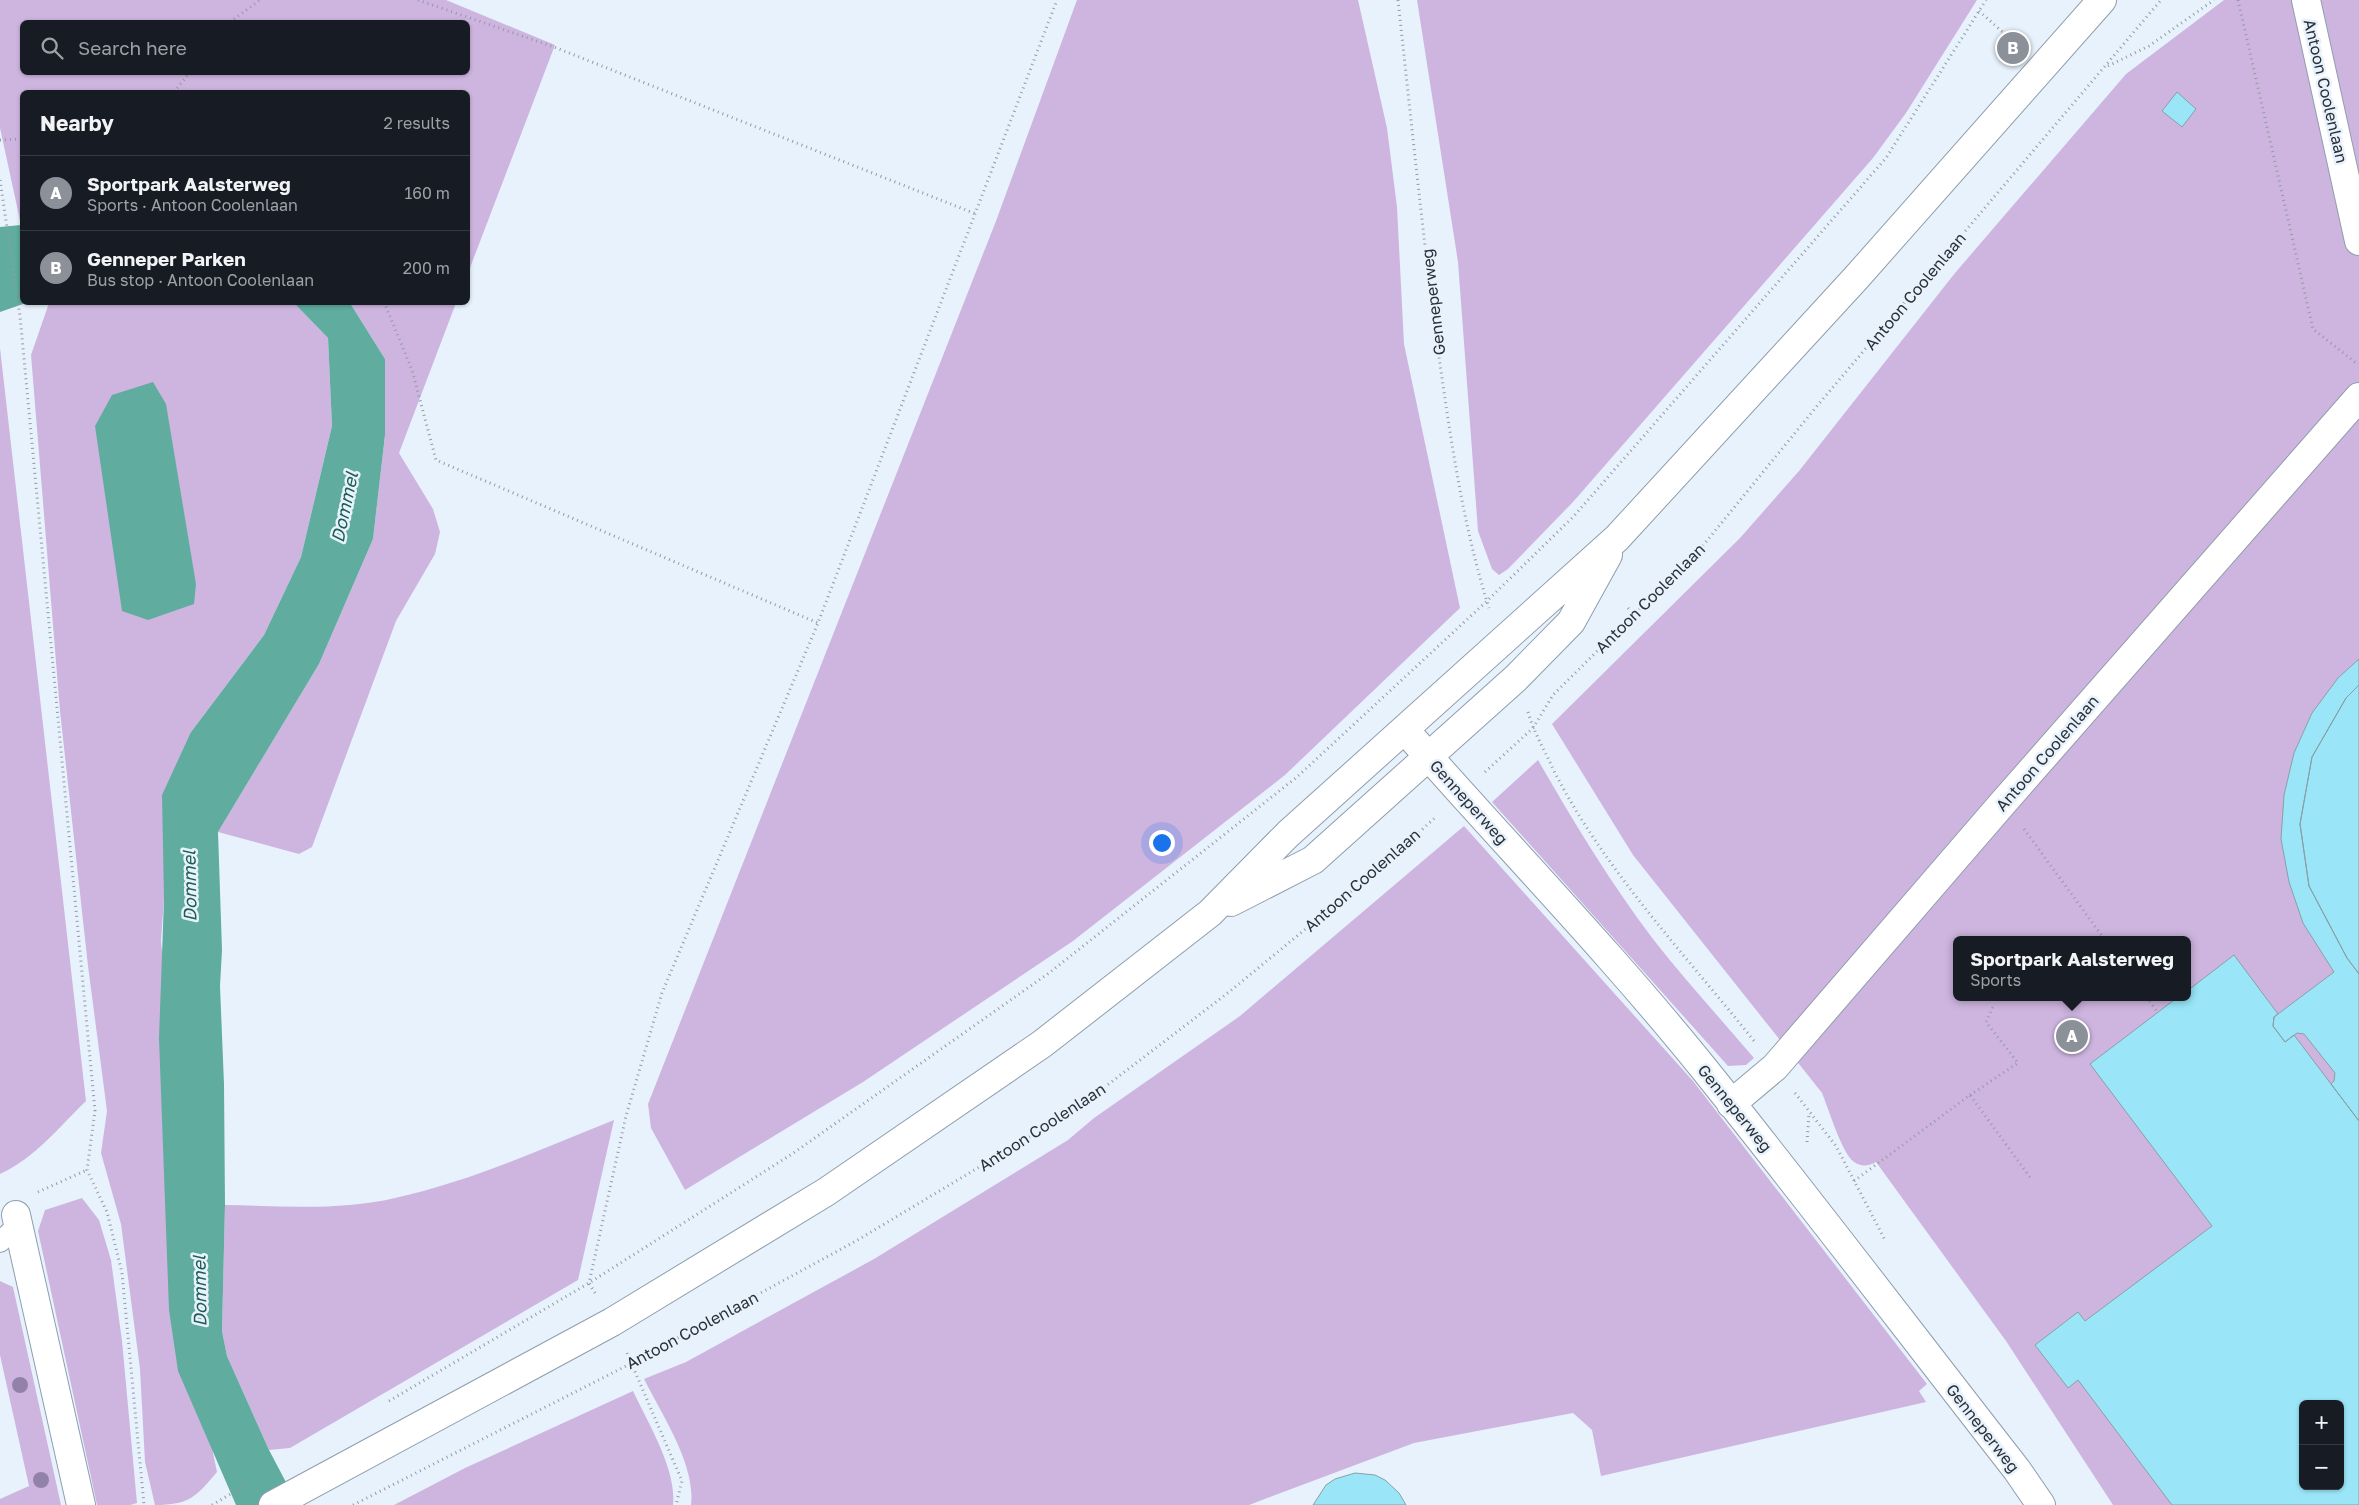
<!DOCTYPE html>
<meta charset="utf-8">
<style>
body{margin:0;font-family:"Golos Text",sans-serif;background:#242831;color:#f1f3f6}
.controls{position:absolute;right:15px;bottom:15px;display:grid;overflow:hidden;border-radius:8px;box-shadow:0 1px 4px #0004}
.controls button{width:45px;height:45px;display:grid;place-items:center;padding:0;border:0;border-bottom:1px solid #363941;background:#171b24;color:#f1f3f6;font:25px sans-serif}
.you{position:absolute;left:1161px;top:842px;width:18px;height:18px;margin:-12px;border:4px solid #fff;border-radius:50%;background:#1a73e8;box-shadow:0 0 0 8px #1a73e833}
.badge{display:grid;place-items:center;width:32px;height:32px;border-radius:50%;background:#8c9099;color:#fff;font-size:16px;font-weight:700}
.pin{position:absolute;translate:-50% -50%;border:2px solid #fff;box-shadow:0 1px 5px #0006}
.popup{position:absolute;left:1953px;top:936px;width:238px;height:65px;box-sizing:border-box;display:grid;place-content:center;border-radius:8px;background:#171b24;filter:drop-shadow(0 1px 4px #0005);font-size:16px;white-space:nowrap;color:#9ea1a6}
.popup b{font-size:19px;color:#f1f3f6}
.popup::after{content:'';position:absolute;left:50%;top:100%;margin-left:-10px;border:10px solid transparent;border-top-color:#171b24}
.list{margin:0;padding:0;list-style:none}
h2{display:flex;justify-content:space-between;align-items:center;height:65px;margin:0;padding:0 20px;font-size:21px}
h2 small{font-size:16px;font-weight:400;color:#9ea1a6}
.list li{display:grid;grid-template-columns:32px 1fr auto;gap:15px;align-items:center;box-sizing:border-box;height:75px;padding:0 20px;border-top:1px solid #363941}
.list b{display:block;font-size:19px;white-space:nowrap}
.list p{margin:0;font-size:16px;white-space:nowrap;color:#9ea1a6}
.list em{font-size:16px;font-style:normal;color:#9ea1a6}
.icon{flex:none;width:28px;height:28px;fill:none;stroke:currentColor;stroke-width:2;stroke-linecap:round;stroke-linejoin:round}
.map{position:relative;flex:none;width:2359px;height:1505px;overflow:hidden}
.search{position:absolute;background:#171b24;box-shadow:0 1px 4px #0004;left:20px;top:20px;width:450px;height:55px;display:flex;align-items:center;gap:12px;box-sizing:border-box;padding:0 18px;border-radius:8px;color:#9ea1a6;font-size:19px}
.panel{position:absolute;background:#171b24;box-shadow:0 1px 4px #0004;left:20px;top:90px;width:450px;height:215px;border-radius:8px}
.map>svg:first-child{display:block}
</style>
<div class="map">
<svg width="2359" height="1505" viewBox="0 0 2359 1505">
<rect width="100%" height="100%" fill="#e8f2fc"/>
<path fill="#ceb5e0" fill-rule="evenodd" d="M 0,0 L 446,0 L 555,45 L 468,273 L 468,92 L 22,92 L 21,225 L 0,128 ZM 22,22 L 468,22 L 468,72 L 22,72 Z
M 1077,0 L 1358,0 L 1387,128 L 1397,207 L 1404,344 L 1460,608 L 1285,775 L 1073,941 L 863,1082 L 685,1190 L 651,1128 L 648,1104 L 996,221 Z
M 1417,0 L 1977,0 L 1906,113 L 1873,158 L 1573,502 L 1508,569 L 1499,575 L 1492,569 L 1478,531 L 1458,262 Z
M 2224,0 L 2359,0 L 2359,1505 L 2113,1505 L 2006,1341 L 1876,1162 C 1869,1166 1861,1167 1854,1162 C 1842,1154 1828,1107 1822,1093 L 1633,855 L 1552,724 L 1740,538 L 1799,471 L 1955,273 L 2126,74 ZM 1957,940 L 2187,940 L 2187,997 L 1957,997 ZM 2303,1404 L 2340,1404 L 2340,1486 L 2303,1486 Z
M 49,303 L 294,303 L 328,338 L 332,426 L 301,557 L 264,635 L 191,732 L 164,899 L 161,941 L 213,1453 L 217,1472 C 196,1497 189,1505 155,1505 L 145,1462 L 140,1369 L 121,1224 L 101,1153 L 107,1111 L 88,966 L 60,711 L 31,355 Z
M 350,303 L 456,303 L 399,453 L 433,509 L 440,532 L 435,554 L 396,621 L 312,847 L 299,854 L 218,832 L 319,664 L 373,539 L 385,435 L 385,359 Z
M 0,348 L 86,1101 C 60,1126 34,1159 0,1174 Z
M 1538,760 C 1573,821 1610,882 1653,939 C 1685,980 1720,1018 1754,1058 L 1746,1065 L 1728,1066 L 1492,802 Z
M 1464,826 L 1693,1081 L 1927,1384 L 1919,1391 L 1926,1402 L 1601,1476 L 1592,1430 L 1573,1413 L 1414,1443 L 1249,1505 L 691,1505 C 696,1465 662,1415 644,1379 L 686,1362 L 874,1259 L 1068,1140 L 1094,1118 L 1240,1016 Z
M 614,1120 L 578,1280 L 290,1448 L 269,1450 L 227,1356 L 222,1331 L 225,1205 C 281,1206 340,1211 395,1198 C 471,1181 542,1149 614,1120 Z
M 82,1198 L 99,1220 L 111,1260 L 122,1341 L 137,1503 L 130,1505 L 97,1505 L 38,1231 L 45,1210 Z
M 0,1281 L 13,1287 L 61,1505 L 0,1505 L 0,1499 L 29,1486 L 0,1355 Z
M 633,1391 C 648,1423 677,1470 673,1505 L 394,1505 L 465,1468 Z"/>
<path fill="#60ac9f" d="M 21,225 L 22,302 L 26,303 L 0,312 L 0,227 Z
M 294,303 L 350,303 L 385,359 L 385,435 L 373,539 L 319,664 L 218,832 L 222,950 L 220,986 L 224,1084 L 225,1205 L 222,1331 L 227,1356 L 269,1450 L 298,1505 L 236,1505 L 178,1371 L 169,1310 L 159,1038 L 164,899 L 162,795 L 191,732 L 264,635 L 301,557 L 332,426 L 328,338 Z
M 153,382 L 166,404 L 196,584 L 194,604 L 148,620 L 122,611 L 95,426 L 112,395 Z"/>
<path fill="#9ae6f8" stroke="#87a0a5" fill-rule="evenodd" d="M 2177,92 L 2196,109 L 2182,127 L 2162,111 Z
M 2359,659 L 2359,685 L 2346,698 L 2312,757 L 2300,824 L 2309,886 L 2347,958 L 2359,974 L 2359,1121 L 2331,1084 L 2334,1081 L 2335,1073 L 2304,1034 L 2297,1033 L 2285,1042 L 2273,1026 L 2274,1017 L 2334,972 L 2303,923 L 2289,882 L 2281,839 L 2284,795 L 2294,753 L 2312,713 L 2338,678 Z
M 2359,685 L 2359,974 L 2347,958 L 2309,886 L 2300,824 L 2312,757 L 2346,698 Z
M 2234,955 L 2278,1014 L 2274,1017 L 2273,1026 L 2285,1042 L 2294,1035 L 2359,1121 L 2359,1505 L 2172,1505 L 2078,1380 L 2068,1388 L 2035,1345 L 2078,1312 L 2085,1321 L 2212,1226 L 2090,1064 L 2178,997 L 2187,997 L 2187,991 ZM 2303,1404 L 2340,1404 L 2340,1486 L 2303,1486 Z
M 1355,1473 L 1375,1475 L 1385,1480 L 1399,1493 L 1406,1505 L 1313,1505 L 1326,1485 L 1335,1479 Z"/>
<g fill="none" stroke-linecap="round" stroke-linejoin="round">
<defs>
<path id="service" d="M 0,1242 L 18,1225"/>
<path id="minor" d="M 2306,0 L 2359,241
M 1405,730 C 1505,844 1611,953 1705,1070 C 1811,1202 1913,1337 2017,1470 L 2041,1505
M 1731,1104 L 1775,1067 L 2002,804 L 2359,397
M 16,1215 L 81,1505"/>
<path id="secondary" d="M 1231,902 L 1313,860 L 1516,678 L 1571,622 L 1608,555
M 273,1505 L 612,1322 L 826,1192 L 1042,1044 L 1210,913 L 1288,834 L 1617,538 L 1856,278 L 2102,0"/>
</defs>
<use href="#service" stroke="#8e9ead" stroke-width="22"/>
<use href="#minor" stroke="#8e9ead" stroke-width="30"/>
<use href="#secondary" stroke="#8e9ead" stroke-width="30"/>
<path stroke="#939ba3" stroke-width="3" stroke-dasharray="1 4" stroke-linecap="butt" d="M 418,0 L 554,47 L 976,214
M 1398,0 C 1411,119 1423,238 1439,357 C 1451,441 1463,526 1489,608
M 2238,0 L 2313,329 L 2356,363
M 1979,11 L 2006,35
M 230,22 L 260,0
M 2108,66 L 2149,46 L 2214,0
M 174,92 L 190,72
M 0,140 L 22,139
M 0,180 L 20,316 L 95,1111 L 87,1170 L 107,1212 L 122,1273 L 144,1505
M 384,302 L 412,370 L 436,460 L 818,623
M 1628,608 L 1634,614
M 1528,712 C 1534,733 1545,751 1554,771 C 1605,871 1685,954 1754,1041
M 1485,772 L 1533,728 L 1553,695 L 1701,548 L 1817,406 L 2161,0
M 2024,829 L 2105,940
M 2147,997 L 2158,1013
M 1795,1093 L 1836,1146 L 1885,1240
M 1970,1095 L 2018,1063 L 1986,1022 L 1994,1005
M 1807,1142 L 1809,1113
M 1854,1181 L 1970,1095 L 2032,1180
M 38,1192 L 87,1170
M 595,1293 L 589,1283 L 626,1116 L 662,993 L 818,623 L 1057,0
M 627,1353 L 682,1481 L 676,1505
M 389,1401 L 589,1283 L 792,1154 L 1049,973 L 1297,777 L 1487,601 L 1574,516 L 1886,158 L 1986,0
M 212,1505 L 244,1486
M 353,1505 L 632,1363 L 856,1241 L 1076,1109 L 1229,992 L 1375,872 L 1437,816"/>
<use href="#service" stroke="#fff" stroke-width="20"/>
<use href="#minor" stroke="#fff" stroke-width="28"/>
<use href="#secondary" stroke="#fff" stroke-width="28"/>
</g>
<g fill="#9382a8">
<circle cx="20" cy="1385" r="8"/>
<circle cx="41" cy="1480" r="8"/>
</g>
<g text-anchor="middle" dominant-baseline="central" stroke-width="5" stroke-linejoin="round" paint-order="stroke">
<g font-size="16" fill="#2a3036" stroke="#e8f2fc">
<text transform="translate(2326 91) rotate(77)">Antoon Coolenlaan</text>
<text transform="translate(1915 291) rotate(-50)">Antoon Coolenlaan</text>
<text transform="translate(1433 302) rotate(-97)">Genneperweg</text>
<text transform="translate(1650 598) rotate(-45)">Antoon Coolenlaan</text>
<text transform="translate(2047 753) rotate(-49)">Antoon Coolenlaan</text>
<text transform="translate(1469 802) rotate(48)">Genneperweg</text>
<text transform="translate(1362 880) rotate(-41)">Antoon Coolenlaan</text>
<text transform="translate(1735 1108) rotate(51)">Genneperweg</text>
<text transform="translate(1042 1127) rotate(-33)">Antoon Coolenlaan</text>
<text transform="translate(692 1330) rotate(-28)">Antoon Coolenlaan</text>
<text transform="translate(1983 1428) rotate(52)">Genneperweg</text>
</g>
<g font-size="18" font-style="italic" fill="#1d5d53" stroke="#e8f2fc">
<text transform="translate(344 507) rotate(-78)">Dommel</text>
<text transform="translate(189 886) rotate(-91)">Dommel</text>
<text transform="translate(199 1291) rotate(-91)">Dommel</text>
</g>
</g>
</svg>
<div class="controls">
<button>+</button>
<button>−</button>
</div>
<div class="you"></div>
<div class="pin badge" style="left:2072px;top:1036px">A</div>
<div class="popup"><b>Sportpark Aalsterweg</b>Sports</div>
<div class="pin badge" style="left:2013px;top:48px">B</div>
<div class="search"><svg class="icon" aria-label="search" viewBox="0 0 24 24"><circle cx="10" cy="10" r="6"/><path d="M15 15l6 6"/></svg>Search here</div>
<section class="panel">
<h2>Nearby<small>2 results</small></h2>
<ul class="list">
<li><span class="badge">A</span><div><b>Sportpark Aalsterweg</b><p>Sports · Antoon Coolenlaan</p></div><em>160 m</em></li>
<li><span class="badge">B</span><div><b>Genneper Parken</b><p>Bus stop · Antoon Coolenlaan</p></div><em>200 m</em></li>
</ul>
</section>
</div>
